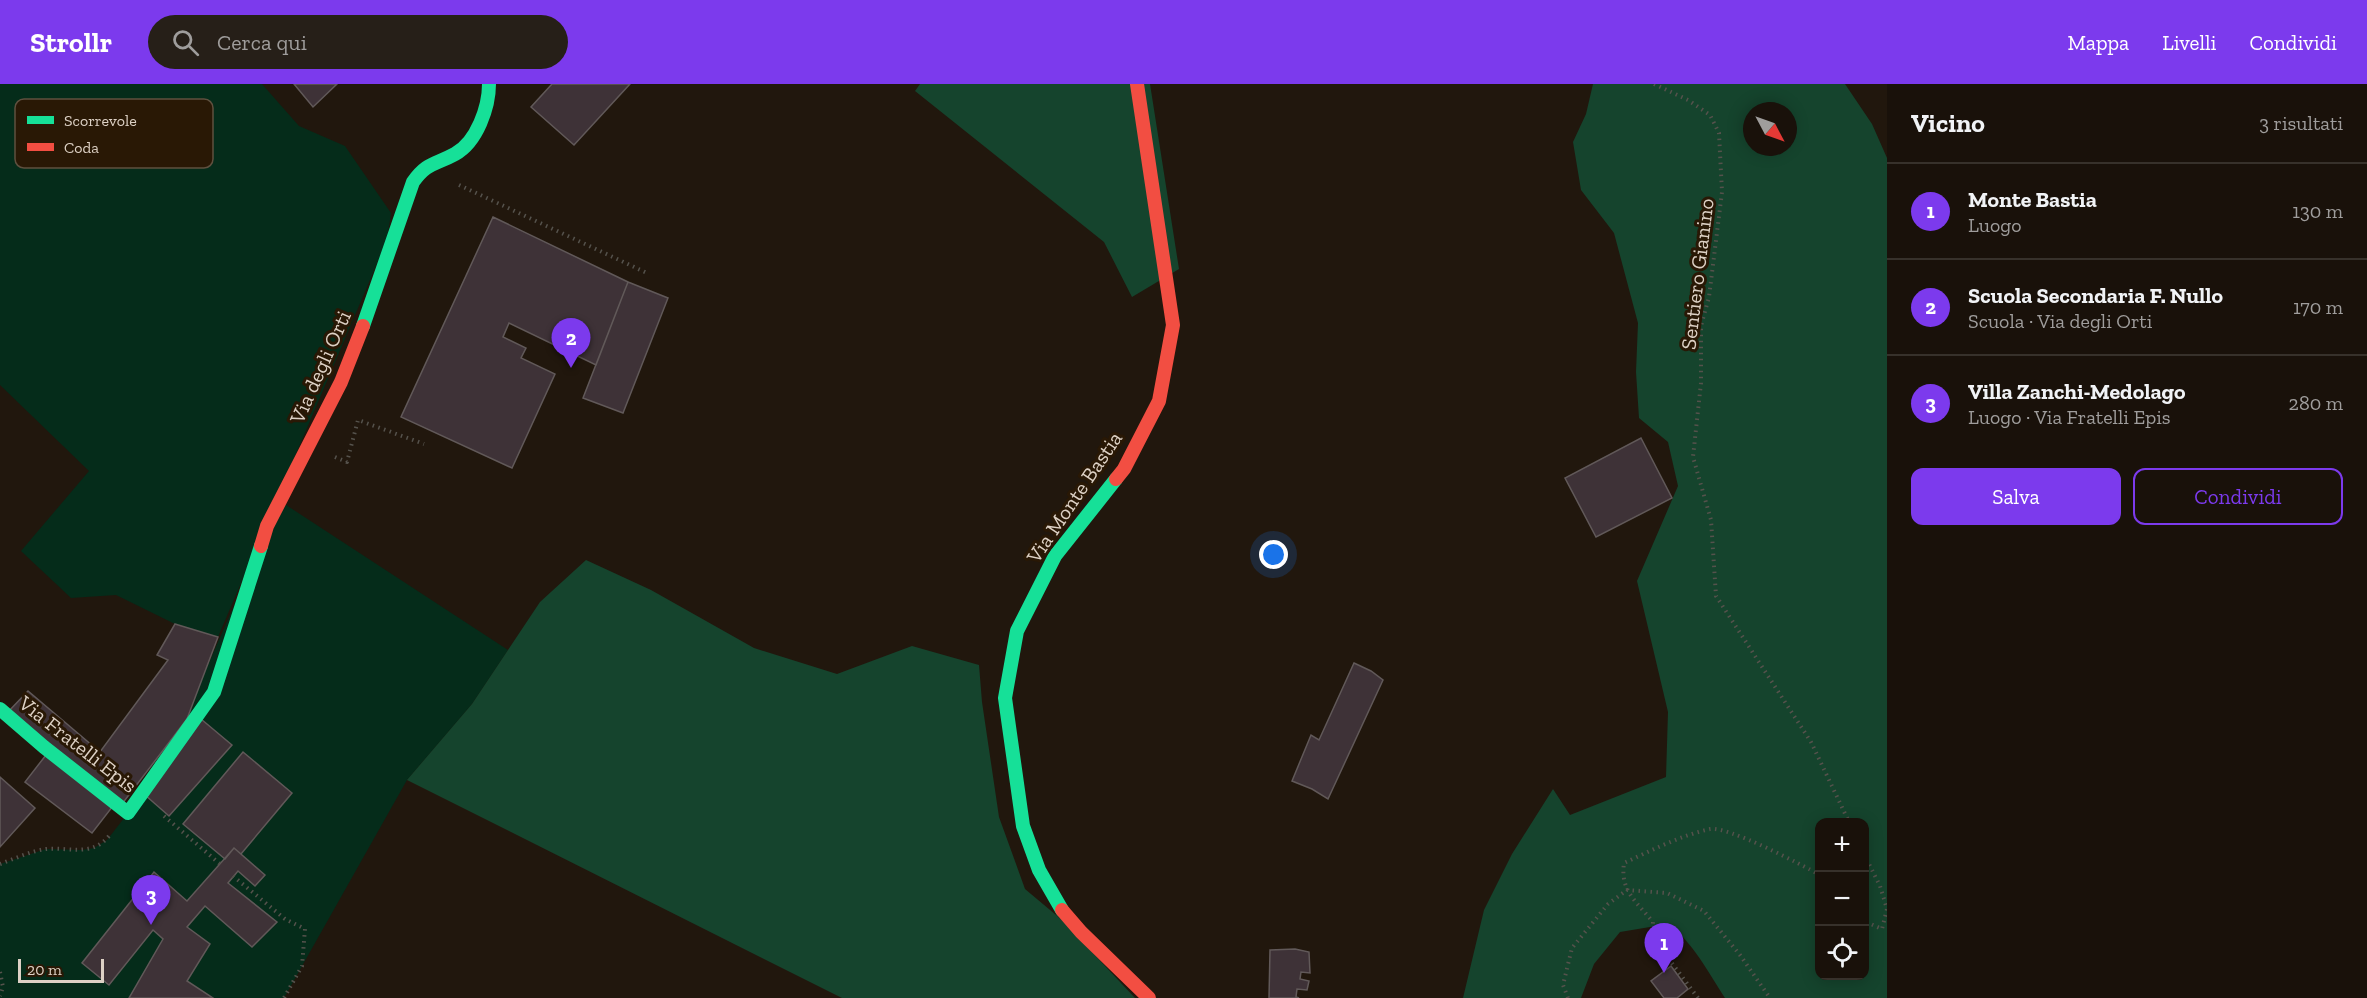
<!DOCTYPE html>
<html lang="it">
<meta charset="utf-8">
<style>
body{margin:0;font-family:"Zilla Slab",serif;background:#261f18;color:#f1f3f6}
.controls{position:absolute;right:18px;bottom:18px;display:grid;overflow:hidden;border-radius:12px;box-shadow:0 3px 15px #0003}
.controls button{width:54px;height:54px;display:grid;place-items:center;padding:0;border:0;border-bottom:2px solid #37312b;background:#19110a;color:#f1f3f6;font:30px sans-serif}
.compass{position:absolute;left:1743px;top:18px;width:54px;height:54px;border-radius:50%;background:#19110a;box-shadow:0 3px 15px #0003;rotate:131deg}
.scale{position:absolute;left:18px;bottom:15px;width:86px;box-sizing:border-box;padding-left:6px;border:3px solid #ddd1c5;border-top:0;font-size:16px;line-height:21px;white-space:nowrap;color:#ddd1c5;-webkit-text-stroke:4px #291805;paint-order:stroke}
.you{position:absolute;left:1274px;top:471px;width:21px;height:21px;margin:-15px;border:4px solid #fff;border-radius:50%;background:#1a73e8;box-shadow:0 0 0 9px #1a73e833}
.badge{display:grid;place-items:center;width:39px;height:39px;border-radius:50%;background:#7c3aed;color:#fff;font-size:20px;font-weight:700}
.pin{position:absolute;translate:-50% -50px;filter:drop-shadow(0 2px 3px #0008)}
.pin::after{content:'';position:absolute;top:32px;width:21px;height:18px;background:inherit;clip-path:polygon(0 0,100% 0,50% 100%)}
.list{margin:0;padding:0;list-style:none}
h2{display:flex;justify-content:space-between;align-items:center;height:78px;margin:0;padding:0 24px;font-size:26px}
h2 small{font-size:20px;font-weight:400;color:#9f9d9c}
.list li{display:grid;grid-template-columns:39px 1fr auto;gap:18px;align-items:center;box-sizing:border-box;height:96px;padding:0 24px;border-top:2px solid #37312b}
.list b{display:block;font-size:22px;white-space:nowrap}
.list p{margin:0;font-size:20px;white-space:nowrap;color:#9f9d9c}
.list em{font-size:20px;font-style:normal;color:#9f9d9c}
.actions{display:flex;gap:12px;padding:18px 24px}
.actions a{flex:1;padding:14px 0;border:2px solid #7c3aed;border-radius:12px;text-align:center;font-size:21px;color:#7c3aed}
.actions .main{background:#7c3aed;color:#fff}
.icon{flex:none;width:33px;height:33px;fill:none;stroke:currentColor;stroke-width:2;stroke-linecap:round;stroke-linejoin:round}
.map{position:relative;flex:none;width:1887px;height:914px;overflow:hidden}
header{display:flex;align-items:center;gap:36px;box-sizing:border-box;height:84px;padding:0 30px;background:#7c3aed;color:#fff}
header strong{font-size:28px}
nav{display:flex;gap:33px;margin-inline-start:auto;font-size:21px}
.search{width:420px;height:54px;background:#261f18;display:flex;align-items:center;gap:15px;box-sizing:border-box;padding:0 21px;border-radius:33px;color:#9f9d9c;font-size:22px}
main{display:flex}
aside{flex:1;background:#19110a}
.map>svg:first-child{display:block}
</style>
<header>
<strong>Strollr</strong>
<div class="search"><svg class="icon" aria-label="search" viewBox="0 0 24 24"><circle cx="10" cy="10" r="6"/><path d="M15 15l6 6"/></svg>Cerca qui</div>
<nav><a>Mappa</a><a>Livelli</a><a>Condividi</a></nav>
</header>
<main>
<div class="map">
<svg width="1887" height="914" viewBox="0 0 1887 914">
<rect width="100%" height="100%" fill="#21170d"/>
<path fill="#052c1a" d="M 0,0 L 262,0 L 299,42 L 345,62 L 391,129 L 387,156 L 218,553 L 175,540 L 116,511 L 71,514 L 21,467 L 89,387 L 0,301 Z
M 280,417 L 508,566 L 472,620 L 407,696 L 284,914 L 0,914 L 0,780 L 46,765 L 82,766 L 94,764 L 107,756 L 128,729 L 164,681 Z"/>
<path fill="#15442d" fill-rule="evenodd" d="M 920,0 L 1150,0 L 1179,185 L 1132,213 L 1104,158 L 915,7 Z
M 1593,0 L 1845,0 L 1872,40 L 1887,74 L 1887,914 L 1725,914 C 1708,888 1693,858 1668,840 L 1620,848 L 1594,880 L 1581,914 L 1463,914 L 1484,826 L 1512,770 L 1553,705 L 1570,731 L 1666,693 L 1668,628 L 1637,497 L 1678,402 L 1668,358 L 1639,334 L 1636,288 L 1638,239 L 1614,149 L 1581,106 L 1573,58 L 1586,30 ZM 1752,27 L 1788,27 L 1788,63 L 1752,63 ZM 1864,738 L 1864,892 L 1820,892 L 1820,738 Z
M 586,476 L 651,506 L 754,564 L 837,590 L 912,562 L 979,581 L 982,618 L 999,733 L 1025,805 L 1062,836 L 1135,914 L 842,914 L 407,696 L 472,620 L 540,518 Z"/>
<path fill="#3e3237" stroke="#615959" stroke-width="1.5" d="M 294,0 L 337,0 L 313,23 Z
M 552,0 L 630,0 L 574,61 L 531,23 Z
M 493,133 L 628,198 L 596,281 L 509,239 L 503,253 L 526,264 L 521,274 L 555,290 L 512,384 L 401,333 Z
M 628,198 L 668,214 L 623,329 L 583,314 Z
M 1641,354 L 1672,414 L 1596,453 L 1565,394 Z
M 175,540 L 218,553 L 187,635 L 122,720 L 8,628 L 28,607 L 100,668 L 168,576 L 157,571 Z
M 1354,579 L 1371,587 L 1383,596 L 1328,715 L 1312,705 L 1292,697 L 1311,651 L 1319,656 Z
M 201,635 L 232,661 L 169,732 L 145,711 Z
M 243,668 L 292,709 L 241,770 L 234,764 L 225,775 L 183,740 Z
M 46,671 L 113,722 L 92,749 L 25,698 Z
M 0,693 L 35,724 L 0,763 Z
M 234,764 L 265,791 L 255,802 L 238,787 L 228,799 L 277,838 L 252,863 L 205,822 L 187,843 L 210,860 L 187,897 L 213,914 L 129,914 L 163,855 L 153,846 L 109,901 L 82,879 L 154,788 L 187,817 Z
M 1295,865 L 1309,868 L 1310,889 L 1301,888 L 1300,895 L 1309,897 L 1307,906 L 1297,905 L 1296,913 L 1299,914 L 1269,914 L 1270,866 Z
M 1671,882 L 1688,905 L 1677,914 L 1664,914 L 1651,897 Z"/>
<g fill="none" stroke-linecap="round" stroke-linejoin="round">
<path stroke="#55524c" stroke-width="4" stroke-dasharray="1.5 4.5" stroke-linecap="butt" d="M 1654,0 L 1688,16 L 1710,31 L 1719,49 L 1722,108 L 1709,213 L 1701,242 L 1701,299 L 1693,373 L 1711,436 L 1716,512 L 1811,658 L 1849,738
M 459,101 L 647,189
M 335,373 L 347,378 L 358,336 L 424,360
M 164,732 L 220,780
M 1864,770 L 1880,802 L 1887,825 L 1882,845 L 1864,837
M 0,780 C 14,775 31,767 46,765 C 69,763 92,773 109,752
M 233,792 L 285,835 L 305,845 L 302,882 L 284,914
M 0,888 L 3,903 L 0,912
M 1568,914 L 1563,901 L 1572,864 L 1608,820 L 1627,806 L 1667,809 L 1704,827 L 1740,871 L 1770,914
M 1698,914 L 1671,878 L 1647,855 L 1652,851 L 1653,838 C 1636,817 1620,807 1624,779 C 1650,767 1682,751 1710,745 C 1728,742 1800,780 1820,791"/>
<path stroke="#16e098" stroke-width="14" d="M 363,242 L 413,98 C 427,78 435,81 455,70 C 477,58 489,23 489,0
M 0,625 L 44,663 L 128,729 L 214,608 L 261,462
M 1062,826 L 1039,786 L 1023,742 L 1005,614 L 1017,547 L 1055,472 L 1116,395"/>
<path stroke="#f24e42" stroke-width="14" d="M 1116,395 L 1124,385 L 1159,317 L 1173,241 L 1137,0
M 261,462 L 267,442 L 341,298 L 363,242
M 1062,826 L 1081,848 L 1149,914"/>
</g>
<g text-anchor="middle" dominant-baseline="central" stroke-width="6" stroke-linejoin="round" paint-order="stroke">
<g font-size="21" fill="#ddd1c5" stroke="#291805">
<text transform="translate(1697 190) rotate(-83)">Sentiero Gianino</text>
<text transform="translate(320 283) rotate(-66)">Via degli Orti</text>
<text transform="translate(1074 413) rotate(-56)">Via Monte Bastia</text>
<text transform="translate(78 660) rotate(38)">Via Fratelli Epis</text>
</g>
</g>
<rect x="15" y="15" width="198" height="69" rx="9" fill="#291805" stroke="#5f503f" stroke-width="1.5"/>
<rect x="27" y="32" width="27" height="8" fill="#16e098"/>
<rect x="27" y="59" width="27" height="8" fill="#f24e42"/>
<g font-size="16" fill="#ddd1c5">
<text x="64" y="42">Scorrevole</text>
<text x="64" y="69">Coda</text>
</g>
</svg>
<div class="controls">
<button>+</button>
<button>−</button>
<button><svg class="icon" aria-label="locate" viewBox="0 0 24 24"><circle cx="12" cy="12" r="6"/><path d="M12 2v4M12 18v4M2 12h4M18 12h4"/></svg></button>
</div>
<svg class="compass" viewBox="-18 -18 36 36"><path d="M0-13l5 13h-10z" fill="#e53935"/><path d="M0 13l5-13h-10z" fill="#9f9d9c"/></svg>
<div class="scale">20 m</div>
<div class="you"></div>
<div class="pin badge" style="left:1664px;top:889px">1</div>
<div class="pin badge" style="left:571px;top:284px">2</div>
<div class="pin badge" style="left:151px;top:841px">3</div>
</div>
<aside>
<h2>Vicino<small>3 risultati</small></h2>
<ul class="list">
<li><span class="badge">1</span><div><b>Monte Bastia</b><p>Luogo</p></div><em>130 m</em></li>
<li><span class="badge">2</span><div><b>Scuola Secondaria F. Nullo</b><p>Scuola · Via degli Orti</p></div><em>170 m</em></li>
<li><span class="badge">3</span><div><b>Villa Zanchi-Medolago</b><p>Luogo · Via Fratelli Epis</p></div><em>280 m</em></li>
</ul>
<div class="actions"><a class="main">Salva</a><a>Condividi</a></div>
</aside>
</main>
